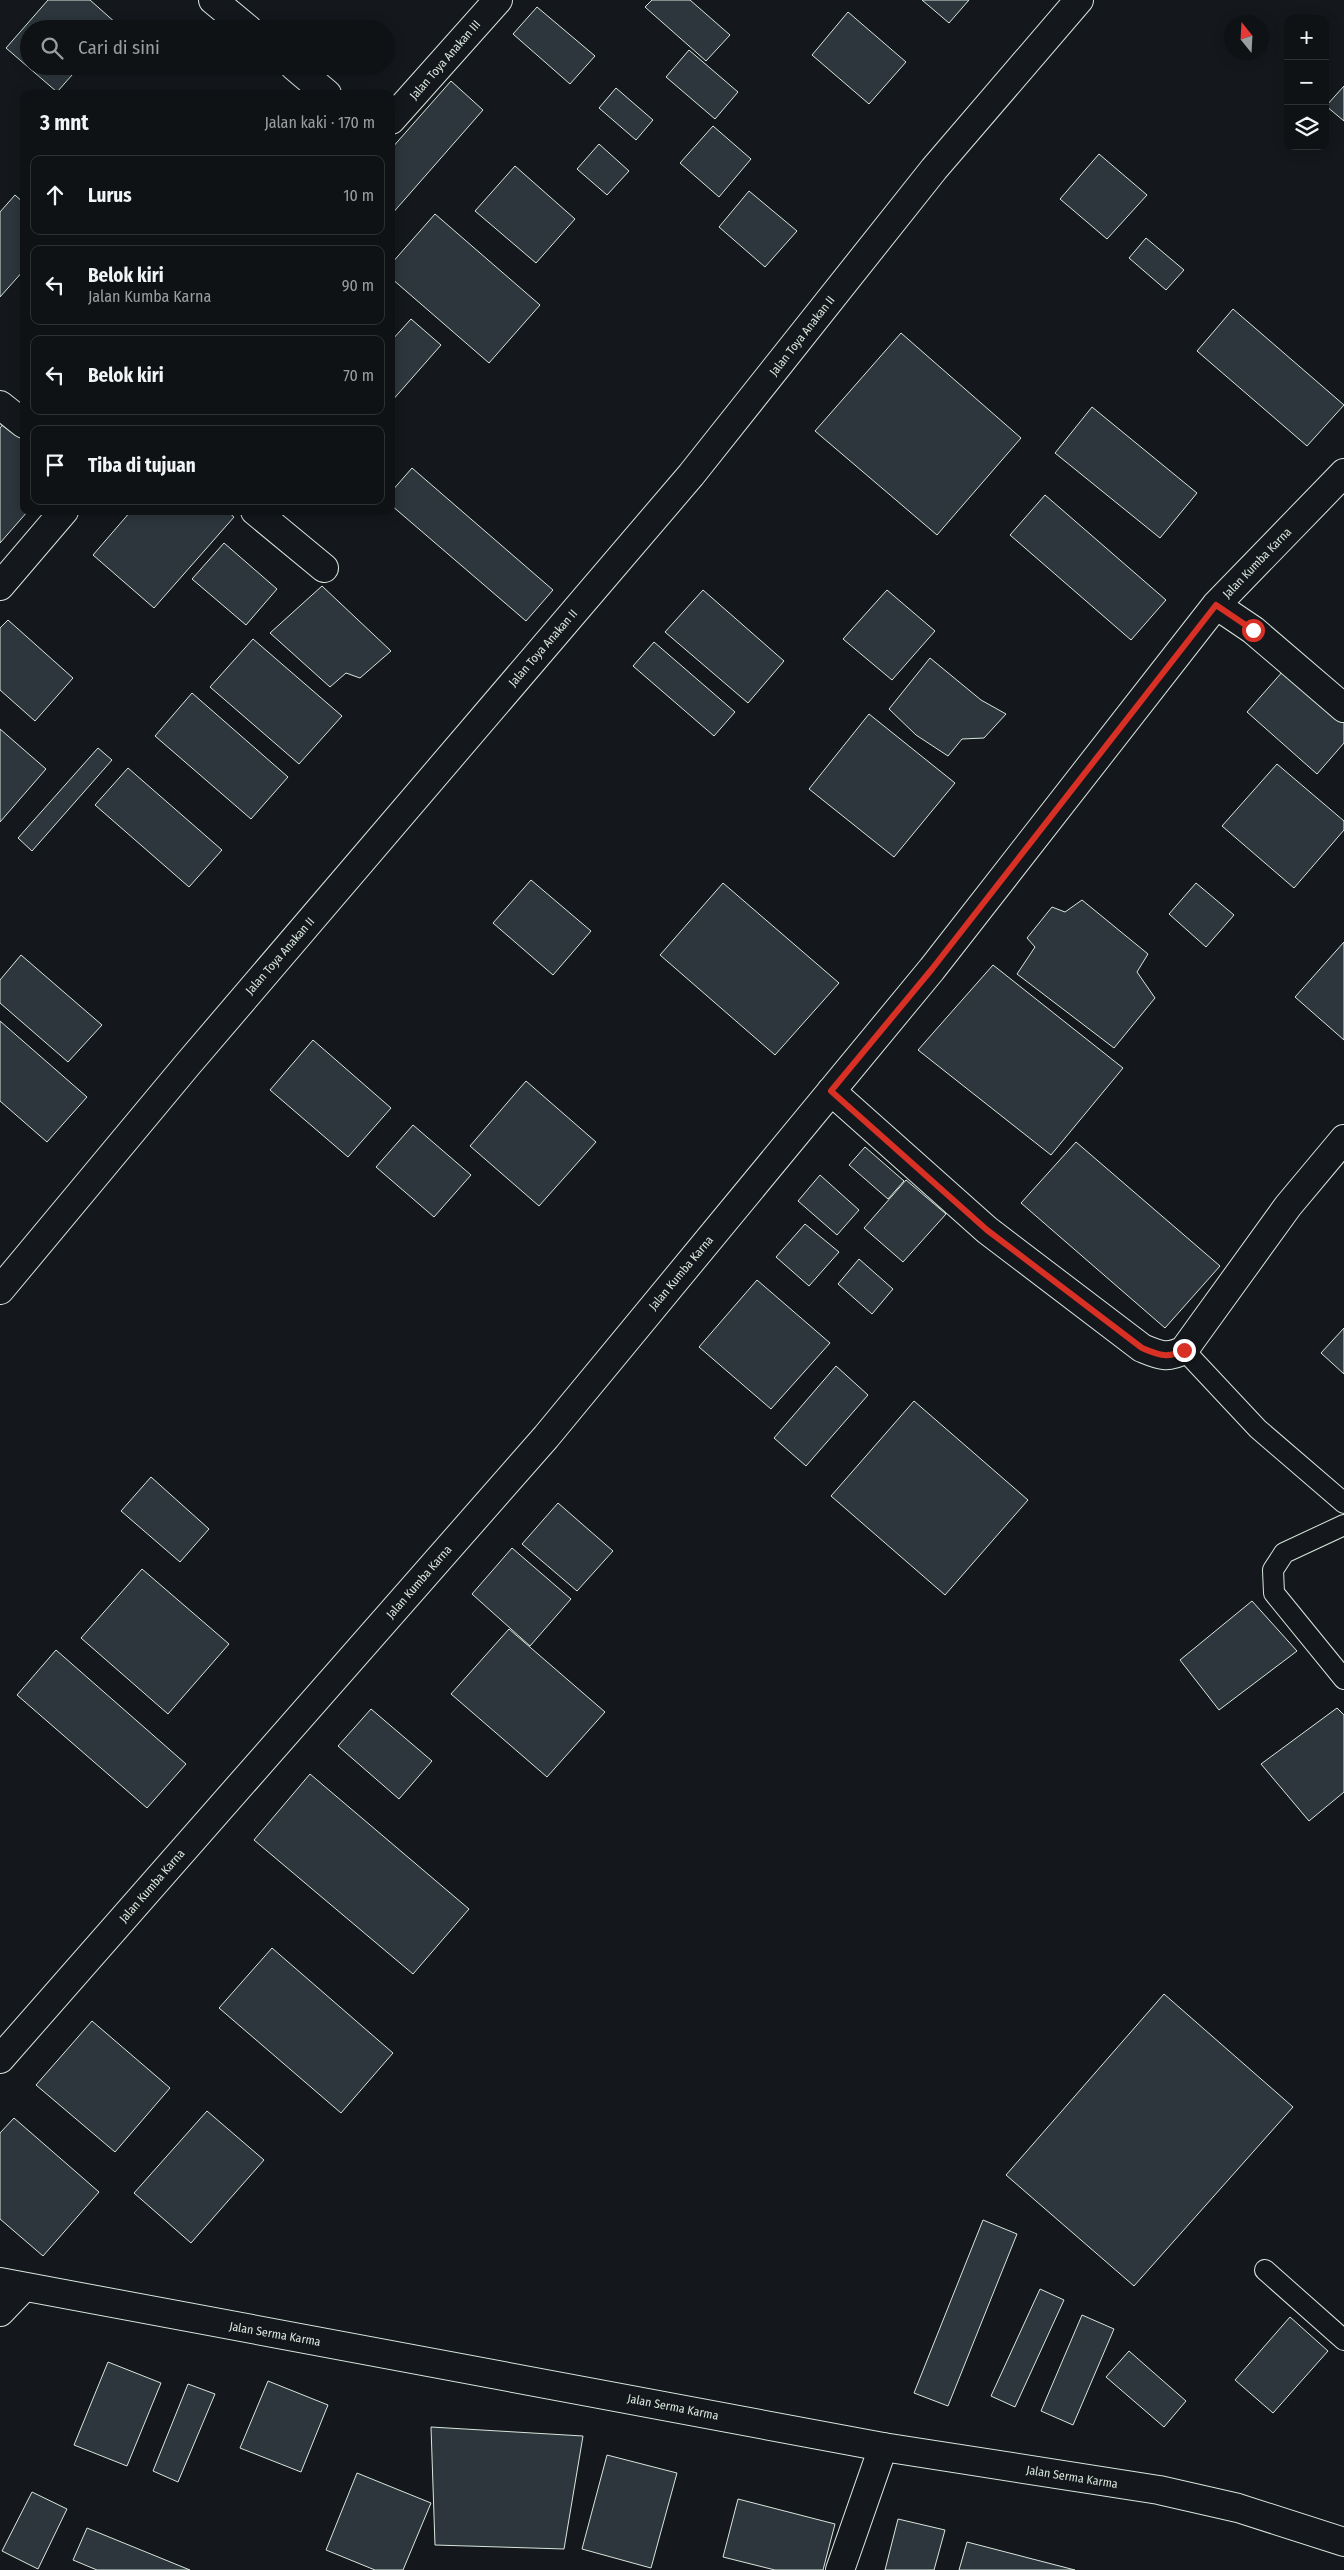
<!DOCTYPE html>
<html lang="id">
<meta charset="utf-8">
<style>
body{margin:0;font-family:"Fira Sans Condensed",sans-serif;background:#1d2022;color:#f1f3f6}
.controls{position:absolute;right:15px;top:15px;display:grid;overflow:hidden;border-radius:10px;box-shadow:0 2px 12px #0003}
.controls button{width:45px;height:45px;display:grid;place-items:center;padding:0;border:0;border-bottom:1px solid #2f3234;background:#0f1215;color:#f1f3f6;font:25px sans-serif}
.compass{position:absolute;left:1224px;top:15px;width:45px;height:45px;border-radius:50%;background:#0f1215;box-shadow:0 2px 12px #0003;rotate:342deg}
.stop{position:absolute;width:15px;height:15px;margin:-11px;border:4px solid #d93025;border-radius:50%;background:#fff}
.stop.end{background:#d93025;border-color:#fff;box-shadow:0 1px 5px #0008}
.list{margin:0;padding:0;list-style:none}
h2{display:flex;justify-content:space-between;align-items:center;height:65px;margin:0;padding:0 20px;font-size:21px}
h2 small{font-size:16px;font-weight:400;color:#9b9ea0}
.list li{display:grid;grid-template-columns:32px 1fr auto;gap:15px;align-items:center;box-sizing:border-box;height:80px;margin:0 10px 10px;padding:0 10px;border:1px solid #2f3234;border-radius:10px}
.list b{display:block;font-size:19px;white-space:nowrap}
.list p{margin:0;font-size:16px;white-space:nowrap;color:#9b9ea0}
.list em{font-size:16px;font-style:normal;color:#9b9ea0}
.icon{flex:none;width:28px;height:28px;fill:none;stroke:currentColor;stroke-width:2;stroke-linecap:round;stroke-linejoin:round}
.map{position:relative;flex:none;width:1344px;height:2570px;overflow:hidden}
.search{position:absolute;background:#0f1215;box-shadow:0 2px 12px #0003;left:20px;top:20px;width:375px;height:55px;display:flex;align-items:center;gap:12px;box-sizing:border-box;padding:0 18px;border-radius:28px;color:#9b9ea0;font-size:19px}
.panel{position:absolute;background:#0f1215;box-shadow:0 2px 12px #0003;left:20px;top:90px;width:375px;height:425px;border-radius:10px}
.map>svg:first-child{display:block}
</style>
<div class="map">
<svg width="1344" height="2570" viewBox="0 0 1344 2570">
<rect width="100%" height="100%" fill="#14181c"/>
<path fill="#2c363c" stroke="#d8e6dc" d="M 48,0 L 90,0 L 117,24 L 113,29 L 29,29 L 29,66 L 80,66 L 57,92 L 6,48 Z
M 652,0 L 690,0 L 730,35 L 706,61 L 645,7 Z
M 922,0 L 969,0 L 949,23 Z
M 537,7 L 595,56 L 570,84 L 513,34 Z
M 848,12 L 906,62 L 869,104 L 812,55 Z
M 689,50 L 738,92 L 715,119 L 666,77 Z
M 451,81 L 483,110 L 391,215 L 391,149 Z
M 1344,86 L 1344,121 L 1326,106 Z
M 616,88 L 653,120 L 636,140 L 599,108 Z
M 713,126 L 751,159 L 719,197 L 680,163 Z
M 599,144 L 629,171 L 607,195 L 577,169 Z
M 1099,154 L 1147,195 L 1107,239 L 1060,199 Z
M 515,166 L 575,219 L 536,263 L 475,211 Z
M 749,191 L 797,231 L 765,267 L 719,227 Z
M 15,195 L 24,203 L 24,270 L 0,297 L 0,212 Z
M 435,214 L 540,305 L 489,363 L 391,278 L 391,264 Z
M 1146,238 L 1184,270 L 1166,290 L 1129,258 Z
M 1233,309 L 1344,405 L 1307,446 L 1197,351 Z
M 411,319 L 441,345 L 391,402 L 391,341 Z
M 901,333 L 1021,438 L 937,535 L 815,431 Z
M 1092,407 L 1197,493 L 1160,538 L 1055,453 Z
M 9,417 L 24,430 L 24,511 L 28,511 L 0,543 L 0,428 Z
M 412,468 L 553,590 L 526,621 L 391,505 L 391,492 Z
M 1045,495 L 1166,600 L 1131,640 L 1010,535 Z
M 131,511 L 227,511 L 234,517 L 154,608 L 93,555 Z
M 224,543 L 277,589 L 246,625 L 192,579 Z
M 322,586 L 391,651 L 360,678 L 346,673 L 330,687 L 270,633 Z
M 703,590 L 784,661 L 748,703 L 665,632 Z
M 887,590 L 935,631 L 892,680 L 843,639 Z
M 8,620 L 73,678 L 35,721 L 0,690 L 0,628 Z
M 253,639 L 342,716 L 299,764 L 210,687 Z
M 654,642 L 735,712 L 714,736 L 633,666 Z
M 930,658 L 981,700 L 1006,714 L 984,738 L 962,739 L 948,756 L 916,735 L 889,709 Z
M 1291,662 L 1344,708 L 1344,743 L 1317,774 L 1247,712 Z
M 192,693 L 288,777 L 251,819 L 155,736 Z
M 869,714 L 955,783 L 894,857 L 809,789 Z
M 0,729 L 46,769 L 0,822 Z
M 98,748 L 112,760 L 32,851 L 18,838 Z
M 1277,764 L 1344,821 L 1344,830 L 1294,888 L 1222,826 Z
M 128,768 L 222,850 L 189,887 L 95,805 Z
M 531,880 L 591,931 L 553,975 L 493,923 Z
M 723,883 L 839,983 L 775,1055 L 660,955 Z
M 1196,883 L 1234,915 L 1206,947 L 1169,914 Z
M 1082,900 L 1148,954 L 1137,972 L 1155,998 L 1114,1048 L 1017,974 L 1035,947 L 1027,938 L 1052,907 L 1065,912 Z
M 1344,942 L 1344,1040 L 1295,997 Z
M 21,955 L 102,1025 L 68,1062 L 0,1003 L 0,980 Z
M 993,965 L 1123,1068 L 1051,1155 L 918,1050 Z
M 0,1021 L 87,1097 L 47,1142 L 0,1101 Z
M 313,1040 L 391,1108 L 348,1157 L 270,1090 Z
M 526,1081 L 596,1142 L 539,1206 L 470,1146 Z
M 413,1125 L 471,1175 L 434,1217 L 376,1167 Z
M 1076,1142 L 1220,1266 L 1165,1328 L 1021,1203 Z
M 865,1147 L 904,1181 L 888,1199 L 849,1165 Z
M 820,1175 L 859,1210 L 837,1235 L 798,1201 Z
M 906,1180 L 946,1214 L 903,1262 L 864,1228 Z
M 805,1224 L 839,1252 L 809,1286 L 776,1257 Z
M 859,1259 L 893,1289 L 872,1314 L 838,1284 Z
M 757,1280 L 830,1343 L 771,1409 L 699,1347 Z
M 1344,1328 L 1344,1374 L 1321,1353 Z
M 836,1366 L 868,1395 L 806,1466 L 774,1438 Z
M 914,1401 L 1028,1500 L 945,1595 L 831,1496 Z
M 151,1477 L 209,1529 L 180,1562 L 121,1511 Z
M 558,1503 L 613,1551 L 577,1591 L 522,1544 Z
M 512,1548 L 571,1599 L 530,1646 L 472,1594 Z
M 142,1569 L 229,1644 L 168,1714 L 81,1638 Z
M 1252,1601 L 1297,1651 L 1219,1710 L 1180,1660 Z
M 509,1629 L 605,1712 L 547,1777 L 451,1694 Z
M 56,1650 L 186,1764 L 147,1808 L 17,1695 Z
M 1337,1708 L 1344,1715 L 1344,1792 L 1309,1821 L 1261,1764 Z
M 371,1709 L 432,1761 L 399,1799 L 338,1746 Z
M 310,1774 L 469,1909 L 413,1974 L 254,1840 Z
M 272,1948 L 393,2053 L 341,2113 L 219,2008 Z
M 1164,1994 L 1293,2107 L 1134,2286 L 1006,2175 Z
M 92,2021 L 170,2088 L 115,2152 L 36,2085 Z
M 207,2111 L 264,2160 L 191,2243 L 134,2193 Z
M 14,2118 L 99,2192 L 43,2256 L 0,2219 L 0,2133 Z
M 983,2220 L 1017,2234 L 948,2406 L 914,2393 Z
M 1040,2289 L 1064,2300 L 1015,2407 L 991,2396 Z
M 1082,2315 L 1114,2329 L 1073,2425 L 1041,2411 Z
M 1290,2317 L 1328,2351 L 1273,2413 L 1235,2380 Z
M 1129,2351 L 1186,2401 L 1164,2427 L 1106,2377 Z
M 108,2362 L 161,2383 L 127,2466 L 74,2445 Z
M 268,2381 L 328,2405 L 301,2472 L 240,2448 Z
M 188,2384 L 215,2394 L 178,2482 L 153,2471 Z
M 431,2427 L 583,2436 L 564,2549 L 435,2545 Z
M 607,2455 L 677,2473 L 651,2568 L 582,2549 Z
M 357,2473 L 431,2503 L 403,2570 L 375,2570 L 326,2550 Z
M 32,2492 L 67,2509 L 38,2569 L 2,2551 Z
M 738,2499 L 835,2524 L 823,2570 L 775,2570 L 723,2557 Z
M 898,2519 L 945,2530 L 934,2570 L 885,2570 Z
M 87,2528 L 190,2570 L 97,2570 L 73,2560 Z
M 967,2542 L 1075,2570 L 959,2570 Z"/>
<g fill="none" stroke-linecap="round" stroke-linejoin="round">
<defs>
<path id="service" d="M 1184,1350 L 1258,1429 L 1344,1503
M 1344,1525 L 1284,1553 L 1273,1570 L 1274,1593 L 1344,1679
M 1265,2270 L 1344,2340"/>
<path id="minor" d="M 213,0 L 248,29
M 294,66 L 327,94
M 391,120 L 498,0
M 0,405 L 24,424
M 255,511 L 324,568
M 0,586 L 64,511
M 1216,605 L 1253,630 L 1344,708
M 831,1091 L 987,1230 L 1142,1348 C 1159,1355 1167,1359 1184,1350 L 1288,1206 L 1344,1139
M 0,1290 L 188,1064 L 691,475 L 934,169 L 1079,0
M 0,2059 L 546,1437 L 932,969 L 1216,605 L 1344,473
M 0,2312 L 23,2288
M 840,2570 L 883,2447"/>
<path id="tertiary" d="M 0,2282 L 883,2447 L 1159,2490 L 1238,2508 L 1344,2542"/>
</defs>
<use href="#service" stroke="#d8e6dc" stroke-width="22"/>
<use href="#minor" stroke="#d8e6dc" stroke-width="30"/>
<use href="#tertiary" stroke="#d8e6dc" stroke-width="30"/>
<use href="#service" stroke="#14181c" stroke-width="20"/>
<use href="#minor" stroke="#14181c" stroke-width="28"/>
<use href="#tertiary" stroke="#14181c" stroke-width="28"/>
</g>
<g fill="none" stroke-linecap="round" stroke-linejoin="round">
<path stroke="#d93025" stroke-width="6" d="M 1184,1350 C 1167,1359 1159,1355 1142,1348 L 987,1230 L 831,1091 L 932,969 L 1216,605 L 1253,630"/>
</g>
<g text-anchor="middle" dominant-baseline="central" stroke-width="4" stroke-linejoin="round" paint-order="stroke">
<g font-size="12" fill="#d8e6dc" stroke="#14181c">
<text transform="translate(445 60) rotate(-49)">Jalan Toya Anakan III</text>
<text transform="translate(802 336) rotate(-52)">Jalan Toya Anakan II</text>
<text transform="translate(1257 563) rotate(-46)">Jalan Kumba Karna</text>
<text transform="translate(543 648) rotate(-49)">Jalan Toya Anakan II</text>
<text transform="translate(280 956) rotate(-49)">Jalan Toya Anakan II</text>
<text transform="translate(681 1273) rotate(-50)">Jalan Kumba Karna</text>
<text transform="translate(419 1582) rotate(-49)">Jalan Kumba Karna</text>
<text transform="translate(152 1886) rotate(-49)">Jalan Kumba Karna</text>
<text transform="translate(275 2334) rotate(10)">Jalan Serma Karma</text>
<text transform="translate(673 2407) rotate(11)">Jalan Serma Karma</text>
<text transform="translate(1072 2477) rotate(9)">Jalan Serma Karma</text>
</g>
</g>
</svg>
<div class="controls">
<button>+</button>
<button>−</button>
<button><svg class="icon" aria-label="layers" viewBox="0 0 24 24"><path d="M12 4l9 5-9 5-9-5zM3 14l9 5 9-5"/></svg></button>
</div>
<svg class="compass" viewBox="-18 -18 36 36"><path d="M0-13l5 13h-10z" fill="#e53935"/><path d="M0 13l5-13h-10z" fill="#9b9ea0"/></svg>
<div class="stop" style="left:1253px;top:630px"></div>
<div class="stop end" style="left:1184px;top:1350px"></div>
<div class="search"><svg class="icon" aria-label="search" viewBox="0 0 24 24"><circle cx="10" cy="10" r="6"/><path d="M15 15l6 6"/></svg>Cari di sini</div>
<section class="panel">
<h2>3 mnt<small>Jalan kaki · 170 m</small></h2>
<ul class="list">
<li><svg class="icon" aria-label="ahead" viewBox="0 0 24 24"><path d="M12 20V5M6 11l6-6 6 6"/></svg><div><b>Lurus</b></div><em>10 m</em></li>
<li><svg class="icon" aria-label="left" viewBox="0 0 24 24"><path d="M17 20v-9H6M10 6l-5 5 5 5"/></svg><div><b>Belok kiri</b><p>Jalan Kumba Karna</p></div><em>90 m</em></li>
<li><svg class="icon" aria-label="left" viewBox="0 0 24 24"><path d="M17 20v-9H6M10 6l-5 5 5 5"/></svg><div><b>Belok kiri</b></div><em>70 m</em></li>
<li><svg class="icon" aria-label="arrive" viewBox="0 0 24 24"><path d="M6 21V4h12l-3 4 3 4H6"/></svg><div><b>Tiba di tujuan</b></div></li>
</ul>
</section>
</div>
